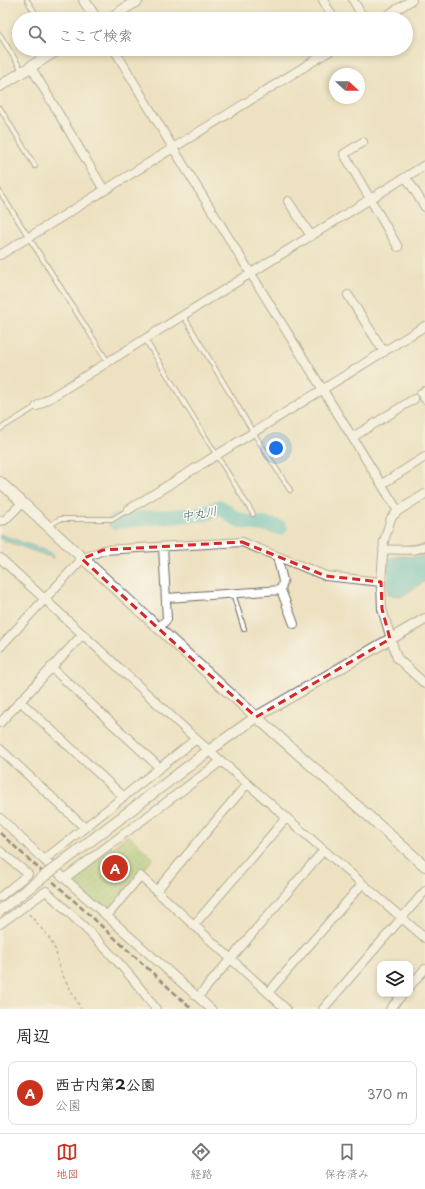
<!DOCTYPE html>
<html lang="ja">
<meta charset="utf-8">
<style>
body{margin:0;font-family:"Playpen Sans","Klee One",sans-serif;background:#f6f6f6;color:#222}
.controls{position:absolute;right:12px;bottom:12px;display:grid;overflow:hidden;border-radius:8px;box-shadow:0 2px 6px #0003}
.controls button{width:36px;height:36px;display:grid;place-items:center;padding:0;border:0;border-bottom:1px solid #e0e0e0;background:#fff;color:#222;font:20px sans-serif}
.compass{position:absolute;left:329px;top:68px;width:36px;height:36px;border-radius:50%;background:#fff;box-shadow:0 2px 6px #0003;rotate:111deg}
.you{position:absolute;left:276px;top:448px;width:14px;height:14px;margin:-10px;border:3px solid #fff;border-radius:50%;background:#1a73e8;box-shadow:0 0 0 6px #1a73e833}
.badge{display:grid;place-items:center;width:26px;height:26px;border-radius:50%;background:#c8321e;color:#fff;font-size:13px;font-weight:700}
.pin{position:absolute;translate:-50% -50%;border:2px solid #fff;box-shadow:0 1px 4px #0006}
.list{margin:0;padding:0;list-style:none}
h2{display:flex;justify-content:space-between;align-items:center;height:52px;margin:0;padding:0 16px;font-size:17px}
h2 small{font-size:13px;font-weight:400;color:#767676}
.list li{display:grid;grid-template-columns:26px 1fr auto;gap:12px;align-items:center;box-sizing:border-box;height:64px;margin:0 8px 8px;padding:0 8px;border:1px solid #e0e0e0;border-radius:8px}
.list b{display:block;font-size:15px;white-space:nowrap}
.list p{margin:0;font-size:13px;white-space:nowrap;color:#767676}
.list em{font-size:13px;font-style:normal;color:#767676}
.icon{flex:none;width:22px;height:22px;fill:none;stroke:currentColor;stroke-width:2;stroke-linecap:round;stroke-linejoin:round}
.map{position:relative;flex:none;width:425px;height:1009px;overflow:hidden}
.search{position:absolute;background:#fff;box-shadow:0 2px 6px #0003;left:12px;right:12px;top:12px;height:44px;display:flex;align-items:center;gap:10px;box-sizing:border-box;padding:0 14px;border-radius:22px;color:#767676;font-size:15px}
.sheet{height:124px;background:#fff}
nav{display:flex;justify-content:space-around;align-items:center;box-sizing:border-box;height:56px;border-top:1px solid #e0e0e0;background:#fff;font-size:11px;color:#767676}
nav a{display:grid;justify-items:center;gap:2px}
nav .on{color:#c8321e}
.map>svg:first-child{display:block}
</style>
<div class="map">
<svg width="425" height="1009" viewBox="0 0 425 1009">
<defs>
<pattern id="park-dots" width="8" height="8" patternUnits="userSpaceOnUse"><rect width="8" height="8" fill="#a2c771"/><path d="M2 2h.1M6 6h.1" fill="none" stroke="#84a25d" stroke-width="1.8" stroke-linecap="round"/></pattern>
</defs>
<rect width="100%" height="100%" fill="#fdfcf7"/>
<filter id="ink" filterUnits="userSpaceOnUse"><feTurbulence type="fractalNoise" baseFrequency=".025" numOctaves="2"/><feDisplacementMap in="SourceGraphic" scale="8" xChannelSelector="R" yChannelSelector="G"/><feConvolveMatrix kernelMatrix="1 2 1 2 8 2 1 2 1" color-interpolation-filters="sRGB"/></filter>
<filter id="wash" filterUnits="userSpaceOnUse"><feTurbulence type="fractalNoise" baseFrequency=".012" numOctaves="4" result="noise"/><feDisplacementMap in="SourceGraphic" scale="16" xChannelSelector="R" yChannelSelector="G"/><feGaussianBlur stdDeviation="0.9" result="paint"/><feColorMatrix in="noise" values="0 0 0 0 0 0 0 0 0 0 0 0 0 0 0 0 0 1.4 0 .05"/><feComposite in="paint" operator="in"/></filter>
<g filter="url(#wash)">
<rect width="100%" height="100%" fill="#ede1c1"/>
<path fill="url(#park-dots)" stroke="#66794e" d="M 128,835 L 153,858 L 104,913 L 72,878 Z"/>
<path fill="#56c3cc" stroke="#40777c" d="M 0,534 L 52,553 L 53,558 L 0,539 Z
M 425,554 L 425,581 L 402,596 L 388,595 L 388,559 L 400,556 L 422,557 Z"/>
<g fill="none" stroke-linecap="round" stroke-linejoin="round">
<path stroke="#56c3cc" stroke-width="15" d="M 115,522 L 146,518 L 205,514 L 219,507 C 226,509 230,516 237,519 C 251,526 266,522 280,528"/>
</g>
</g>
<g filter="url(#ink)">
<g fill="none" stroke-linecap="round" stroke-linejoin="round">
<defs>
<path id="service" d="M 27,0 L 39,19
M 0,35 L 23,72
M 0,108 L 35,166
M 0,192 L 108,362
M 183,315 L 253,432 L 290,490
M 145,339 L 253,514
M 0,429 L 37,406
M 48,526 L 60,519 L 113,519 L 128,510
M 233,593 L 244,629"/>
<path id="minor" d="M 323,0 L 334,19
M 353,0 L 364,19
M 381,19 L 412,0
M 114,49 L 173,148 L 398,511
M 31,67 L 104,190
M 363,142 L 344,154 L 398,247
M 406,177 L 425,207
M 288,201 L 311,236
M 0,255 L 333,49
M 348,295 L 384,352
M 425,391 L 421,393 L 425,399
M 37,406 L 425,165
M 353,437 L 414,399
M 382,484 L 425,457
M 425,494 L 398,511 L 391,518 L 384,541 L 381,582 L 382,609 L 397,658 L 425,684
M 128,510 L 425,326
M 0,521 L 5,520 L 22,503
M 383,550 C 396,548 414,553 425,546
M 277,556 L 283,581 L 281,590 L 294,624
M 0,558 L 196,739
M 167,598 L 281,590
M 158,629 L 167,619 L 163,547
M 0,647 L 82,559 L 103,550 L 242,542 L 326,576 L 381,582
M 51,667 L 159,767
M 20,701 L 124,797
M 0,723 L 83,634
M 0,749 L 84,827
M 0,818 L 44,860 L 196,739 L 425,938
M 0,851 L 28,874 L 0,897
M 44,860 L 211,1009
M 65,878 L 220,762
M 157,890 L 247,784
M 107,916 L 140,876 L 286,1009
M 0,924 L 46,891 C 87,929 123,963 156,1009
M 194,925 L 286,818
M 410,986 L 425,969
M 268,993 L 362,884
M 198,997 L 323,851
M 323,1009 L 425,891
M 390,1009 L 403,994"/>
<path id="tertiary" d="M 84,0 L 96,19
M 109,19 L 138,0
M 0,86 L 59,49
M 0,482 L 227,691 L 425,866
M 203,755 L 256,717 L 425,619"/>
</defs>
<use href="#service" stroke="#6f6b60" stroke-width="6"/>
<use href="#minor" stroke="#6f6b60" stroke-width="10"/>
<use href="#tertiary" stroke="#6f6b60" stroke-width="12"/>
<path stroke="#6f6b60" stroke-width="1.5" stroke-dasharray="3 3" stroke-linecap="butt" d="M 29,914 L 48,936 L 55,949 L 61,972 L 81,1009"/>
<use href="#service" stroke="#fff" stroke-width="4"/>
<use href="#minor" stroke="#fff" stroke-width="8"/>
<use href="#tertiary" stroke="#fff" stroke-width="10"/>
<path stroke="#2b2b2b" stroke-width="2.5" stroke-dasharray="6 3" stroke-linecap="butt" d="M 0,833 L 192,1009"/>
<defs>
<path id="tertiary-bridge" d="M 0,910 L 203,755"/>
</defs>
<use href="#tertiary-bridge" stroke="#6f6b60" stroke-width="12" stroke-linecap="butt"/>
<use href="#tertiary-bridge" stroke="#fff" stroke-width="10"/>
</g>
</g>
<path d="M0 0H425V1009H0ZM 242,542 L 326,576 L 381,582 L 382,609 L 390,639 L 256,717 L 82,559 L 103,550 Z" fill="#ede1c1" fill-opacity=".55" fill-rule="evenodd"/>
<path fill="none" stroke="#d62828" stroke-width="3" stroke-dasharray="8 5" stroke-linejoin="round" d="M 242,542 L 326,576 L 381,582 L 382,609 L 390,639 L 256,717 L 82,559 L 103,550 Z"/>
<g text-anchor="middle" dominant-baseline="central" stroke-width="3" stroke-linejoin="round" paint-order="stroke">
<g font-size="12" font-style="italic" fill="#3a6063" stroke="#fdfcf7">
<text transform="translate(199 513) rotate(-10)">中丸川</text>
</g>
</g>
</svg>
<div class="controls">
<button><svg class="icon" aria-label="layers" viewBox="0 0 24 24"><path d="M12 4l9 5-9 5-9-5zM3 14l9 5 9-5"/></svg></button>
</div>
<svg class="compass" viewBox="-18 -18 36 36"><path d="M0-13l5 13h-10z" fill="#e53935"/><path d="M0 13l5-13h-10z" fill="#767676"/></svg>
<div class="you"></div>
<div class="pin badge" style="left:115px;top:868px">A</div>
<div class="search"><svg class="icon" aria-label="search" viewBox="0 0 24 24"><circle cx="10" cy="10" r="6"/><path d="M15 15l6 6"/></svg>ここで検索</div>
</div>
<section class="sheet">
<h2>周辺<small></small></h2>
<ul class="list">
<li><span class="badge">A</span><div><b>西古内第2公園</b><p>公園</p></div><em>370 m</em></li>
</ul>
</section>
<nav>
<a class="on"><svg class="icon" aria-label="map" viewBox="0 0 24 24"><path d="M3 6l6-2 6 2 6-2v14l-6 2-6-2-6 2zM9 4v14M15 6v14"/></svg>地図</a>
<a><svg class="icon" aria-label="directions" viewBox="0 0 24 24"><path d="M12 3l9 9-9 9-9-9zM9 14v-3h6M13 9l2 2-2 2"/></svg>経路</a>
<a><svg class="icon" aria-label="saved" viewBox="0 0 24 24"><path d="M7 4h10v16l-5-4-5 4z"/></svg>保存済み</a>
</nav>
